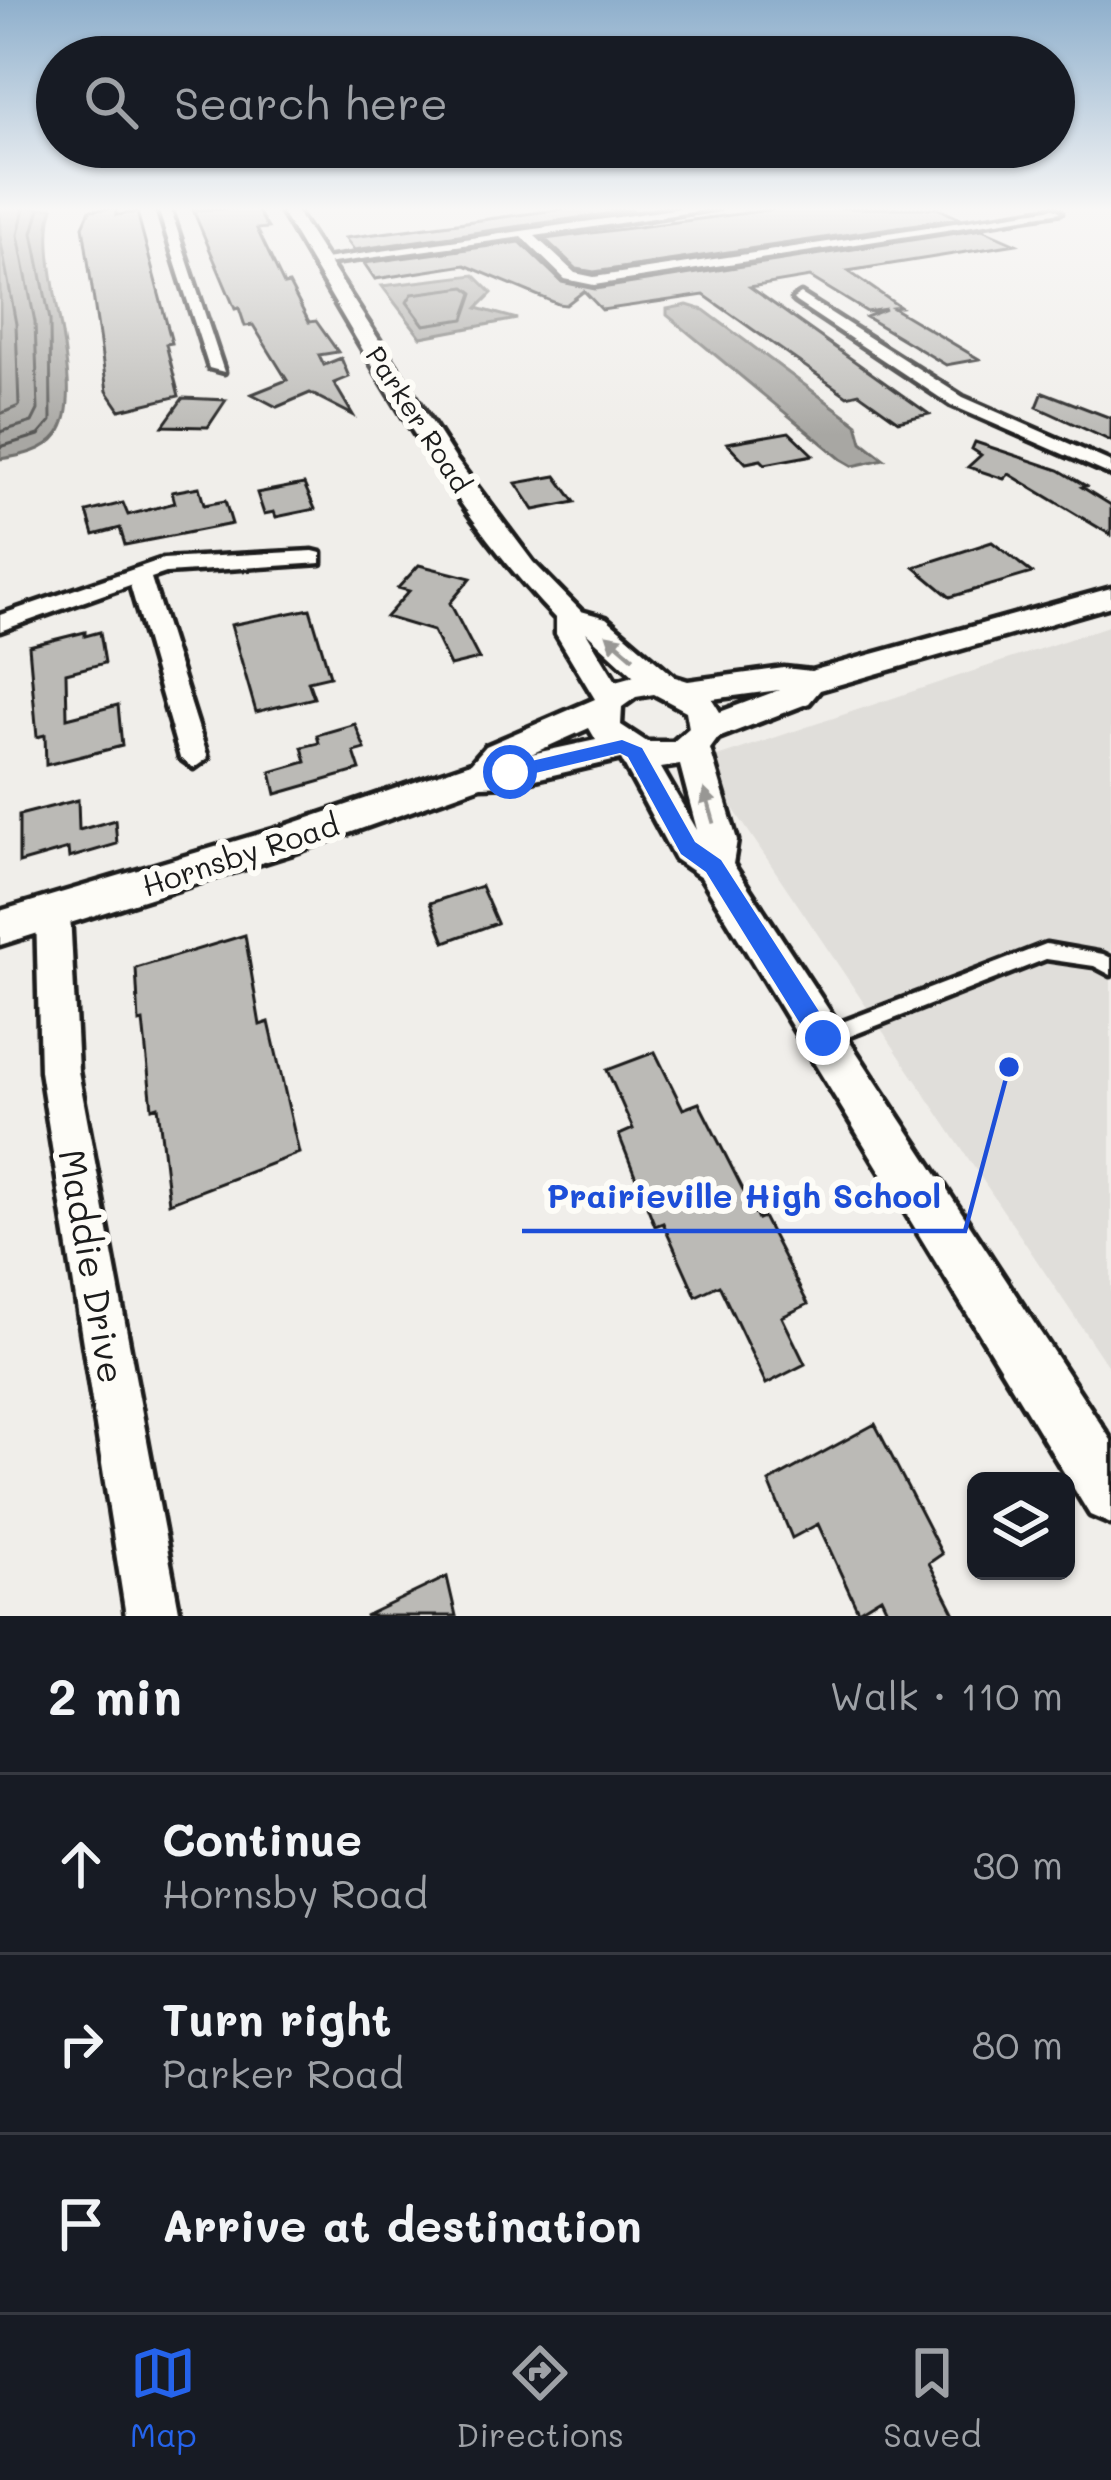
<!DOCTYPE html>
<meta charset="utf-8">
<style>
body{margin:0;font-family:Mali,sans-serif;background:#20242c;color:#f1f3f6}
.controls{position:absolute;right:36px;bottom:36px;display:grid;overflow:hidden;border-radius:18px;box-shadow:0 3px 9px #0004}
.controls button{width:108px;height:108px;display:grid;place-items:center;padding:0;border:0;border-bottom:3px solid #363941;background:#171b24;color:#f1f3f6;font:60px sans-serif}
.stop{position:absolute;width:36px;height:36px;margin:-27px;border:9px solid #2563eb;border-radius:50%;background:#fff}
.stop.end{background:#2563eb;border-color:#fff;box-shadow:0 3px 12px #0008}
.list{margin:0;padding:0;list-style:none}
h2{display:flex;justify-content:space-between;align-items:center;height:156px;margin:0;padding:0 48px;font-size:51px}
h2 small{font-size:39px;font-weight:400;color:#9ea1a6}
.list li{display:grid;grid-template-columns:78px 1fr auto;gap:36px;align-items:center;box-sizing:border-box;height:180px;padding:0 48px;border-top:3px solid #363941}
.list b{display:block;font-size:45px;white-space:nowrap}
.list p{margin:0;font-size:39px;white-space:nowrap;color:#9ea1a6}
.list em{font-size:39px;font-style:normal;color:#9ea1a6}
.icon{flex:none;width:66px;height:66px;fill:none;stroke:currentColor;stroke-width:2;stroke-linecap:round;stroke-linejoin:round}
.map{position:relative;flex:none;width:1111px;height:1616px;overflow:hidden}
.search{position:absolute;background:#171b24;box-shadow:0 3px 9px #0004;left:36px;right:36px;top:36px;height:132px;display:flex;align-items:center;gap:30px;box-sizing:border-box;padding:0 42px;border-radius:66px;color:#9ea1a6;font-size:45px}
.sheet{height:696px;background:#171b24}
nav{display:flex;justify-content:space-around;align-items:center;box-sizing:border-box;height:168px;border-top:3px solid #363941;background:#171b24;font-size:33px;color:#9ea1a6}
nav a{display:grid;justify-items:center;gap:6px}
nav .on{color:#2563eb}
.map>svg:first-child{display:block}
</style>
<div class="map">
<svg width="1111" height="1616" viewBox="0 0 1111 1616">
<rect width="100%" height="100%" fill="#f0eeea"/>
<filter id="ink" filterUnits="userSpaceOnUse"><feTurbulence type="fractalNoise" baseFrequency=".00833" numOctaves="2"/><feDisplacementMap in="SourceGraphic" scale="24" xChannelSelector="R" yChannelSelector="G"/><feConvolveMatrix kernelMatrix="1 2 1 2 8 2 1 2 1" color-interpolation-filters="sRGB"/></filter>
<g filter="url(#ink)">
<path fill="#e0deda" d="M 1111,625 L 1111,1371 L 702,762 Z"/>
<path fill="#a8a7a3" stroke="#706f6d" stroke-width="3" d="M 0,208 L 53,208 C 33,262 91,389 58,434 C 46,451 20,456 0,459 Z
M 474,275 L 492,293 L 477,308 L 517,319 L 421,337 L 382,286 Z
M 687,305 L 704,310 L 857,424 L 862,442 L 884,459 L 853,466 L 841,459 L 667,315 L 667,309 Z"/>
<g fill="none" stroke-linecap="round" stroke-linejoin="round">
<path stroke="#545452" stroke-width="3" d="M 0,237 L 16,324 L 19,406 L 0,414
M 465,287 L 473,293 L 464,319 L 424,325 L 407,302 L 412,294 Z
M 0,432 L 32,422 L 38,410 L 35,322 L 18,235 L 24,208
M 0,447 L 39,435 L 51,421 L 50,320 L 33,233 L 40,208"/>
</g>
<path fill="#bbbab6" stroke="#1c1c1c" stroke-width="3" d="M 116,208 L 116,215 L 137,212 L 172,343 L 166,344 L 179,396 L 120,410 L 107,391 L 83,226 L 90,210 Z
M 256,208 L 268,228 L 257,229 L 284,285 L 289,284 L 309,322 L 316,321 L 338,352 L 319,355 L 324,365 L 341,358 L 349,377 L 334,383 L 353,415 L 310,393 L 277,407 L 252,394 L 287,380 L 253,325 L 245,326 L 239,308 L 235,309 L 193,210 Z
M 571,208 L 634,210 L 354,250 L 345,238 Z
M 784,208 L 937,208 L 958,218 L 594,272 L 577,269 L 545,239 Z
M 982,229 L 1016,244 L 848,271 L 900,307 L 893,308 L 979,359 L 946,365 L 866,317 L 886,309 L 867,312 L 810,277 L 750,287 L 929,414 L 898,421 L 859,393 L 847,396 L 704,295 L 602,310 L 584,291 L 566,305 L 558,304 L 465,265 L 375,279 L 364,263 L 520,242 L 562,282 L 595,289 Z
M 1043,392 L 1111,418 L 1111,441 L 1037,407 Z
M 183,398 L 226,400 L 208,427 L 163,426 Z
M 789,432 L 813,455 L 765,464 L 761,460 L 746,463 L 727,443 Z
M 975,442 L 1059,470 L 1086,486 L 1082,487 L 1111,505 L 1111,535 L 1009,474 L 1004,479 L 968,467 L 981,455 L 972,449 Z
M 556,476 L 575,502 L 534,510 L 516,483 Z
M 304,484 L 315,509 L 276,517 L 274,512 L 264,514 L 257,493 Z
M 199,487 L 204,505 L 225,501 L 232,524 L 125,545 L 120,528 L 94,535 L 87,512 L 123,503 L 128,515 L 175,503 L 172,492 Z
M 992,542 L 1032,573 L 950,597 L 914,567 Z
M 419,565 L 471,578 L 450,603 L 479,659 L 450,666 L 433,631 L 386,617 L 409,591 L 398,588 Z
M 310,609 L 330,676 L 308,681 L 314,698 L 256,712 L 231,625 Z
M 85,632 L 85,636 L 100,632 L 105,663 L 66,673 L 67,718 L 118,705 L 122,746 L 46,765 L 45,735 L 37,737 L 29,646 Z
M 355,724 L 365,749 L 354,752 L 360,770 L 276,794 L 271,772 L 306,762 L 302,747 L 319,743 L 317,735 Z
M 78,800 L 79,830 L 115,820 L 117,844 L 69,858 L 68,849 L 19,863 L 19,815 Z
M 481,886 L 497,923 L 445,942 L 430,903 Z
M 245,935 L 260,1025 L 269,1022 L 299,1153 L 169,1203 L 158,1106 L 152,1108 L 143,1021 L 139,1022 L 136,968 Z
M 655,1052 L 683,1109 L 699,1103 L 758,1219 L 763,1217 L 808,1304 L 782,1317 L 805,1364 L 766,1384 L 719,1285 L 696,1296 L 663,1223 L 655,1226 L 619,1135 L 633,1129 L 607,1070 Z
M 875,1424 L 942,1554 L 929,1563 L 956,1616 L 890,1616 L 881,1597 L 858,1611 L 818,1524 L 792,1538 L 769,1482 Z
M 447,1577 L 456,1616 L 365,1616 Z"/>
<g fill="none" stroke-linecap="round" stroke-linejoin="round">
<defs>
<path id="service" d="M 1046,944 L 1103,954 L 1111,958 L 1111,975 L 1094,966 L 1046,959 L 825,1046 L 819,1043 L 816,1037 L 819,1031 Z"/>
<path id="minor" d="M 158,208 L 170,208 L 224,372 L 209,368 Z
M 681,208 L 718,208 L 535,236 L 575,273 L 594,277 L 1054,208 L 1061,212 L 594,285 L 565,279 L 522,237 L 318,265 L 311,261 Z
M 801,294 L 963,397 L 1111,462 L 1111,475 L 951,405 L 796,302 L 793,299 Z
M 313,551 L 321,553 L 321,563 L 166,573 L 151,578 L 208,758 L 194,768 L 180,758 L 130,585 L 0,631 L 0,615 L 163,559 Z
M 53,899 L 65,903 L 70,913 L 78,1071 L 180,1616 L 126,1616 L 40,1071 L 36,913 L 41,903 Z"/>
<path id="tertiary" d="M 279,208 L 294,208 L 455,458 L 533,562 L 581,611 L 606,618 L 675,677 L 688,681 L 784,668 L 811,671 L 1111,588 L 1111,606 L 820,690 L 809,703 L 718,738 L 710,749 L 737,840 L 733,864 L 1111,1440 L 1111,1524 L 1090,1515 L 701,877 L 675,859 L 621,759 L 510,785 L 481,786 L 293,853 L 0,945 L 0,911 L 276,829 L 471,763 L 486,746 L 595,699 L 556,634 L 556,619 C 442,500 364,348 279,208 ZM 586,632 L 634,676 L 616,681 ZM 779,690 L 720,712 L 712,699 ZM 654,694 L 686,711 L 689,728 L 673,742 L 647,742 L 621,725 L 622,707 L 636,697 ZM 589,728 L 596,740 L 531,754 ZM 680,765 L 697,830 L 661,768 Z"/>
</defs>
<use href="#service" stroke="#1c1c1c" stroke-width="9"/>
<use href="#minor" stroke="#1c1c1c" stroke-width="9"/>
<use href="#tertiary" stroke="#1c1c1c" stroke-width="9"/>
<use href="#service" fill="#fdfcf7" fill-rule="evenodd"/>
<use href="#minor" fill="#fdfcf7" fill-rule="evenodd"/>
<use href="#tertiary" fill="#fdfcf7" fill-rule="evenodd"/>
</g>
<defs><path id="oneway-solid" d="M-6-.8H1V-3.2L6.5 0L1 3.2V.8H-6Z" transform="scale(3)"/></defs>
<g fill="#989794">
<use href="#oneway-solid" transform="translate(620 646) rotate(-139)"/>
<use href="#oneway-solid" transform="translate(709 806) rotate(-106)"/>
</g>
</g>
<linearGradient id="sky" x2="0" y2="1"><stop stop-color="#8eafcc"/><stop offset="0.48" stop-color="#f8f7f6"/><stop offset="1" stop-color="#f8f7f6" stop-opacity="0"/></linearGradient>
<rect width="1111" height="435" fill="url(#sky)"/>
<path fill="#2563eb" d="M 622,740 L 642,748 L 695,842 L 721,860 L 831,1030 L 831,1046 L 814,1046 L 706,872 L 681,854 L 628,757 L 620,753 L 510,779 L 501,772 L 510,766 Z"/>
<g text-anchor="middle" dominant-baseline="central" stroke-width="12" stroke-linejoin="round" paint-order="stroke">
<g font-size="27" fill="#1c1c1c" stroke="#fdfcf7">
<text transform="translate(419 419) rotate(57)">Parker Road</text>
</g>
<g font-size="30" fill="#1c1c1c" stroke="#fdfcf7">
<text transform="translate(240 854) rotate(-18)">Hornsby Road</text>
</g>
<g font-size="36" fill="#1c1c1c" stroke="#fdfcf7">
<text transform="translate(93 1266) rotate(80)">Maddie Drive</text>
</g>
</g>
<path fill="none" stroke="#1d4ed8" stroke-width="4.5" d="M1009 1067L965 1231H522"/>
<circle fill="#1d4ed8" stroke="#fdfcf7" stroke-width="4.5" cx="1009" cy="1067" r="12"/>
<g font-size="33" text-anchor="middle" font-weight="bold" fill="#1d4ed8" stroke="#fdfcf7" stroke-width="12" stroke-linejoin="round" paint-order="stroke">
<text x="744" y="1208">Prairieville High School</text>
</g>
</svg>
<div class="controls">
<button><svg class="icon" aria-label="layers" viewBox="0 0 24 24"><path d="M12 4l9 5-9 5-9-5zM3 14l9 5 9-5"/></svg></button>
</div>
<div class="stop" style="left:510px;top:772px"></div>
<div class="stop end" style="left:823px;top:1038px"></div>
<div class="search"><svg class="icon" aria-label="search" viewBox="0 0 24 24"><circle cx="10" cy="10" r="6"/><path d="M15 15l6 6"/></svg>Search here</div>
</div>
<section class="sheet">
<h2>2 min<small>Walk · 110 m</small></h2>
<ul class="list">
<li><svg class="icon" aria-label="ahead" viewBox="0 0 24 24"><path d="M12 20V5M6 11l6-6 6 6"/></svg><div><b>Continue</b><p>Hornsby Road</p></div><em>30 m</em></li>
<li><svg class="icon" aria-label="right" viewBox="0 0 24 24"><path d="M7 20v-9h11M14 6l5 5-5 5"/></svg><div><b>Turn right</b><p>Parker Road</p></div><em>80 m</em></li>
<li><svg class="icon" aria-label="arrive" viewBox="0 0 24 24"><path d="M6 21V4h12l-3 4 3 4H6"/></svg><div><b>Arrive at destination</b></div></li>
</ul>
</section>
<nav>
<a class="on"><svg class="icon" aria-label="map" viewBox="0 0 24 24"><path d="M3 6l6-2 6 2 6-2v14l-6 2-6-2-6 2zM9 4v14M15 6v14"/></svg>Map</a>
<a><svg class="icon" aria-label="directions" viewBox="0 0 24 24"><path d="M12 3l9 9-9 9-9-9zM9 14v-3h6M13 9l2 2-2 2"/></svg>Directions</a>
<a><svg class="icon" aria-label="saved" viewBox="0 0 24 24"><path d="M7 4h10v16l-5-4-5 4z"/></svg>Saved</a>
</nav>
